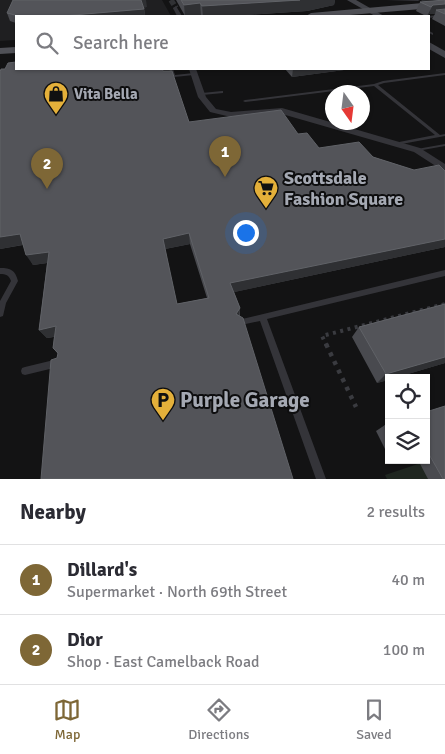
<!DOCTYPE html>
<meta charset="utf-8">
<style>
body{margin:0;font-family:Signika,sans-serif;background:#f2f2f3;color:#2b2b33}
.controls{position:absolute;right:15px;bottom:15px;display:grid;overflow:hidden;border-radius:0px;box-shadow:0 1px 4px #0004}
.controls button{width:45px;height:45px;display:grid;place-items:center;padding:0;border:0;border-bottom:1px solid #e1e1e2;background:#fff;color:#2b2b33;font:25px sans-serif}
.compass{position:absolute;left:325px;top:85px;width:45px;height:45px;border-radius:50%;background:#fff;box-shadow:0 1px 4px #0004;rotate:166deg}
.you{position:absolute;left:245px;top:232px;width:18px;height:18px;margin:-12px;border:4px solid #fff;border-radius:50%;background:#1a73e8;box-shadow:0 0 0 8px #1a73e833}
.badge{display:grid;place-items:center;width:32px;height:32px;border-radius:50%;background:#7e6736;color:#fff;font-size:16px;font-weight:700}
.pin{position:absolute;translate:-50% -41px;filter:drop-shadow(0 1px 2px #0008)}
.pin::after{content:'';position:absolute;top:26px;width:18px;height:15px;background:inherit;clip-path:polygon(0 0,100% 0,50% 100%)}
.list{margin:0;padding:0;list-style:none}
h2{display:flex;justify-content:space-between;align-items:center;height:65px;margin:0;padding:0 20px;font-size:21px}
h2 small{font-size:16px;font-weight:400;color:#7c7c81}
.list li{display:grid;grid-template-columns:32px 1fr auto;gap:15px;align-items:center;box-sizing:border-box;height:70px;padding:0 20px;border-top:1px solid #e1e1e2}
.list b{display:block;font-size:19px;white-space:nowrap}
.list p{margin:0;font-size:16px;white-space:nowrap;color:#7c7c81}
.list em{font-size:16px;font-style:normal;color:#7c7c81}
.icon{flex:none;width:28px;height:28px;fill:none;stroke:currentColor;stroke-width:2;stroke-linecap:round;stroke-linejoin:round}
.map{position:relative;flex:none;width:445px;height:479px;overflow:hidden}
.search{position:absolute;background:#fff;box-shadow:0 1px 4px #0004;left:15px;right:15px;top:15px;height:55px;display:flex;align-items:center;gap:12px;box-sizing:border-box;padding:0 18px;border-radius:0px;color:#7c7c81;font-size:19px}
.sheet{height:205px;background:#fff}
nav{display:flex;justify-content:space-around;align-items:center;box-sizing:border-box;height:70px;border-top:1px solid #e1e1e2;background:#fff;font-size:14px;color:#7c7c81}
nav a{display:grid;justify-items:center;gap:2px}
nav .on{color:#7e6736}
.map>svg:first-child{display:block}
</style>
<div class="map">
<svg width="445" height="479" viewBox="0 0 445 479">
<rect width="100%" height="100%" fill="#131314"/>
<path fill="#1f1f21" d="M 0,0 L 162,0 L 171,16 L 16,16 L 16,40 L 0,41 Z"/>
<path fill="#1f2620" d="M 445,455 L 445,479 L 387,479 L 385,475 Z"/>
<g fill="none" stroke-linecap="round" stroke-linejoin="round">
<path stroke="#303134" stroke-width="5.5" stroke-dasharray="5.5 2.5" stroke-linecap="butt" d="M 171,0 L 176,8"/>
<path stroke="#3a3b40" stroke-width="4" stroke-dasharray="3 4.5" stroke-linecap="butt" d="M 327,346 L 322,336 L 445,304"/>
<path stroke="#3a3b40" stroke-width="4.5" stroke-dasharray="4 5.5" stroke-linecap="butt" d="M 326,344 L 356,407"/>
<path fill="#343439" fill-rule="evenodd" d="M 445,14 L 445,16 L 429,18 L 429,16 Z
M 258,15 L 284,15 L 285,16 L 257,16 Z
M 429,31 L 433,33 L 433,35 L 429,33 Z
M 169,69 L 173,69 L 175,75 L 194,73 L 196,74 L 194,75 L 174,77 L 172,76 Z
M 445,73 L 445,75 L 384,83 L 378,85 L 440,135 L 445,134 L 445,136 L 396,145 L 394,145 L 394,143 L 435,135 L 374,86 L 245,102 L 243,101 L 245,100 L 374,84 L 383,81 Z
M 222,91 L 223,91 L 223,93 L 202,95 L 200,94 L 202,93 Z
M 445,144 L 445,146 L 417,151 L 415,150 L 417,149 Z
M 0,268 C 11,268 15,270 18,281 L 6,303 L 3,316 L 0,317 L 0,301 L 11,281 C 9,275 6,274 0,274 Z
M 445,270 L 445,276 L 267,319 L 326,479 L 316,479 L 260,321 L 241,325 L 238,324 L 237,322 L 238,320 Z
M 58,359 L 61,360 L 62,363 L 61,366 L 58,367 L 25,375 L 22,374 L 21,371 L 22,368 L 25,367 Z"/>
<path fill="#343439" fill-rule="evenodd" d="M 386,0 L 420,0 L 418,1 Z
M 176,6 L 182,16 L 177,16 L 173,8 Z
M 189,69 L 196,69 L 206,97 L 216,109 L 231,112 L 282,108 L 420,148 L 445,164 L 445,172 L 414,152 L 282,114 L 231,117 L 210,112 L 198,97 Z"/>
<path fill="#424349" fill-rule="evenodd" d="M 347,0 L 356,0 L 384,16 L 375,16 Z
M 429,42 L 445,51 L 445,58 L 429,49 Z"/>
<path fill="#505157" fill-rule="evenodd" d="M 445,1 L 445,7 L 338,16 L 306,16 L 311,13 Z
M 16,47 L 16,53 L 0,54 L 0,48 Z"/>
</g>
<path fill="#494a4f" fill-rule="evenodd" d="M 176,0 L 335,0 L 334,5 L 307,11 L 229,16 L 202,16 L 201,15 L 185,16 Z
M 445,0 L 445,26 L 432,19 L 435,14 L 429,14 L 427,16 L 426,16 L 416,11 L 420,2 Z
M 144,7 L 145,16 L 16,16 L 16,23 L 10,21 L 7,13 L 147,7 Z
M 285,69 L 345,69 L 344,70 L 292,77 Z
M 163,71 L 189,122 L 298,134 L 319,148 L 373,157 L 414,170 L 445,171 L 445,247 L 234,292 L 240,308 L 240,316 L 57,358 L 58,354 L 53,348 L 54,337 L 47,338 L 39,330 L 47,263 L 33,265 L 23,245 L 0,249 L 0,72 ZM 190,244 L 207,298 L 177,304 L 165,249 Z
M 445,304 L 445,363 L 377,383 L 352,337 L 359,327 Z
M 426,412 L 445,479 L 428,479 L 418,460 L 426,460 Z
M 389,424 L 389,457 L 376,431 L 385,425 Z"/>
<path fill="#2f3033" d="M 141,0 L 146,0 L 147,7 L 142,7 Z
M 300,0 L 335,0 L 334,5 L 307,11 L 229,16 L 203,16 L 202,6 Z
M 422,0 L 440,0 L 421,1 Z
M 200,3 L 201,15 L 185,16 L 184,5 Z
M 445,4 L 445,13 L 436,10 L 435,14 L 429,14 L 427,16 L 433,5 Z
M 144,9 L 145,16 L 62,16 Z
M 293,69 L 345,69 L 344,70 L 292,77 Z
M 189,233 L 190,244 L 165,249 L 163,239 Z
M 20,234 L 27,244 L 0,249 L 0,237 Z
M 445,239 L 445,247 L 230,293 L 230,283 Z
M 49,252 L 55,262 L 33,265 L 26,255 Z
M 240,308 L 239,318 L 236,314 Z
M 56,326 L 63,335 L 47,338 L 39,330 Z
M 445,357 L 445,363 L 395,378 L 389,378 L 389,380 L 377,383 L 386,374 Z"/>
<path fill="#535459" stroke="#606267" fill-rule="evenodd" d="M 13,0 L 141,0 L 144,9 L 62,16 L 19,16 L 7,13 Z
M 181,0 L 300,0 L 202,6 L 200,3 L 184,5 Z
M 445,0 L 445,4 L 433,5 L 431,7 L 420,2 Z
M 445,9 L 445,14 L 436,10 Z
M 16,62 L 16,69 L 162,69 L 163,71 L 172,71 L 189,122 L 281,110 L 298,134 L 307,133 L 319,148 L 359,142 L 373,157 L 414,170 L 439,165 L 445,171 L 445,239 L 230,283 L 240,308 L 236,314 L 243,318 L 293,479 L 41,479 L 51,360 L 57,358 L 58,353 L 53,348 L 56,326 L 39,330 L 49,252 L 26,255 L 20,234 L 0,237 L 0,72 L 1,69 L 5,69 L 8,63 ZM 189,233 L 209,298 L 177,304 L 163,239 Z
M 445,304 L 445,357 L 386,374 L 359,327 Z
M 445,406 L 445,479 L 443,479 L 426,449 L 426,412 Z
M 389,424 L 389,432 L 385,425 Z"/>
<defs>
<symbol id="shop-pin" viewBox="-11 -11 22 30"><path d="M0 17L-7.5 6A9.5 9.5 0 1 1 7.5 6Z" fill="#e4b03a" stroke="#0e0e0f"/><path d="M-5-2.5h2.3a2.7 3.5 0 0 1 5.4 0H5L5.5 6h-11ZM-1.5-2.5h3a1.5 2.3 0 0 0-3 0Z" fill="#111"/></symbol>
<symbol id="supermarket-pin" viewBox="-11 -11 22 30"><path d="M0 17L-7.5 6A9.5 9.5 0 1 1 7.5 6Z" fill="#e4b03a" stroke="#0e0e0f"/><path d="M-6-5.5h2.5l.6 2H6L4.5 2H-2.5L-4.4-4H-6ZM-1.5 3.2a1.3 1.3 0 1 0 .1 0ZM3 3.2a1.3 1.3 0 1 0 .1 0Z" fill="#111"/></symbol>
<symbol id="parking-pin" viewBox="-11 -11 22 30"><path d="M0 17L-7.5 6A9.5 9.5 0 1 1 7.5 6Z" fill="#e4b03a" stroke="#0e0e0f"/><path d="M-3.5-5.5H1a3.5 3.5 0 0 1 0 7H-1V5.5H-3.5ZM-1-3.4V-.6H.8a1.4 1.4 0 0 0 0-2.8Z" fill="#111"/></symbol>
</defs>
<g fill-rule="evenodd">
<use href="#shop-pin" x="42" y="80" width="28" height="38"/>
<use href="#supermarket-pin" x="252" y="174" width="28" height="38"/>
<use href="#parking-pin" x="149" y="386" width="28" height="38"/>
</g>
<g text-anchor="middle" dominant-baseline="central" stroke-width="4" stroke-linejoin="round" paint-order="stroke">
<g font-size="15" font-weight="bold" fill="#a5a9b3" stroke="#0e0e0f" text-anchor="start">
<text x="74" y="94">Vita Bella</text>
</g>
<g font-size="18" font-weight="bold" fill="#a5a9b3" stroke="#0e0e0f" text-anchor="start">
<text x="284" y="178">Scottsdale<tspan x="284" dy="21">Fashion Square</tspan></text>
</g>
<g font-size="21" font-weight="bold" fill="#a5a9b3" stroke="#0e0e0f" text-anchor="start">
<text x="180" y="400">Purple Garage</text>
</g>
</g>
</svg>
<div class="controls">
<button><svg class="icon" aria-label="locate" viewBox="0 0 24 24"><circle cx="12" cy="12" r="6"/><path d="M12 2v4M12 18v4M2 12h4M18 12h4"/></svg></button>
<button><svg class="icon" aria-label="layers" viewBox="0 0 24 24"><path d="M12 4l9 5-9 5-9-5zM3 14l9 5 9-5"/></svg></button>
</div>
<svg class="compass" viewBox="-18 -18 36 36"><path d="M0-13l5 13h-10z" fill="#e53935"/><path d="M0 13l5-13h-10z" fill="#7c7c81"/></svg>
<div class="you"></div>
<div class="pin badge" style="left:225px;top:177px">1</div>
<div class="pin badge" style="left:47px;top:189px">2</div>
<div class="search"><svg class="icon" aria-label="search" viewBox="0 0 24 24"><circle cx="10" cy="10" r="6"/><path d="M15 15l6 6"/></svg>Search here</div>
</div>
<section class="sheet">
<h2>Nearby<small>2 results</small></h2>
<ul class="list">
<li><span class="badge">1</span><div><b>Dillard's</b><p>Supermarket · North 69th Street</p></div><em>40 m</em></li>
<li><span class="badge">2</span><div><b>Dior</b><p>Shop · East Camelback Road</p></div><em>100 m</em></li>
</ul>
</section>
<nav>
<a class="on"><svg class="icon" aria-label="map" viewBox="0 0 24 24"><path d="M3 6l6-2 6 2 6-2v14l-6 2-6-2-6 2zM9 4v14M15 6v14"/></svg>Map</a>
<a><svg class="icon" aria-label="directions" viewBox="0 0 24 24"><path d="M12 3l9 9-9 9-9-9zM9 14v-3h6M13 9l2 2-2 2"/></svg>Directions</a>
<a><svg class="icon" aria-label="saved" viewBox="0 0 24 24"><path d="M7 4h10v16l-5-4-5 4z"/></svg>Saved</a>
</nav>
